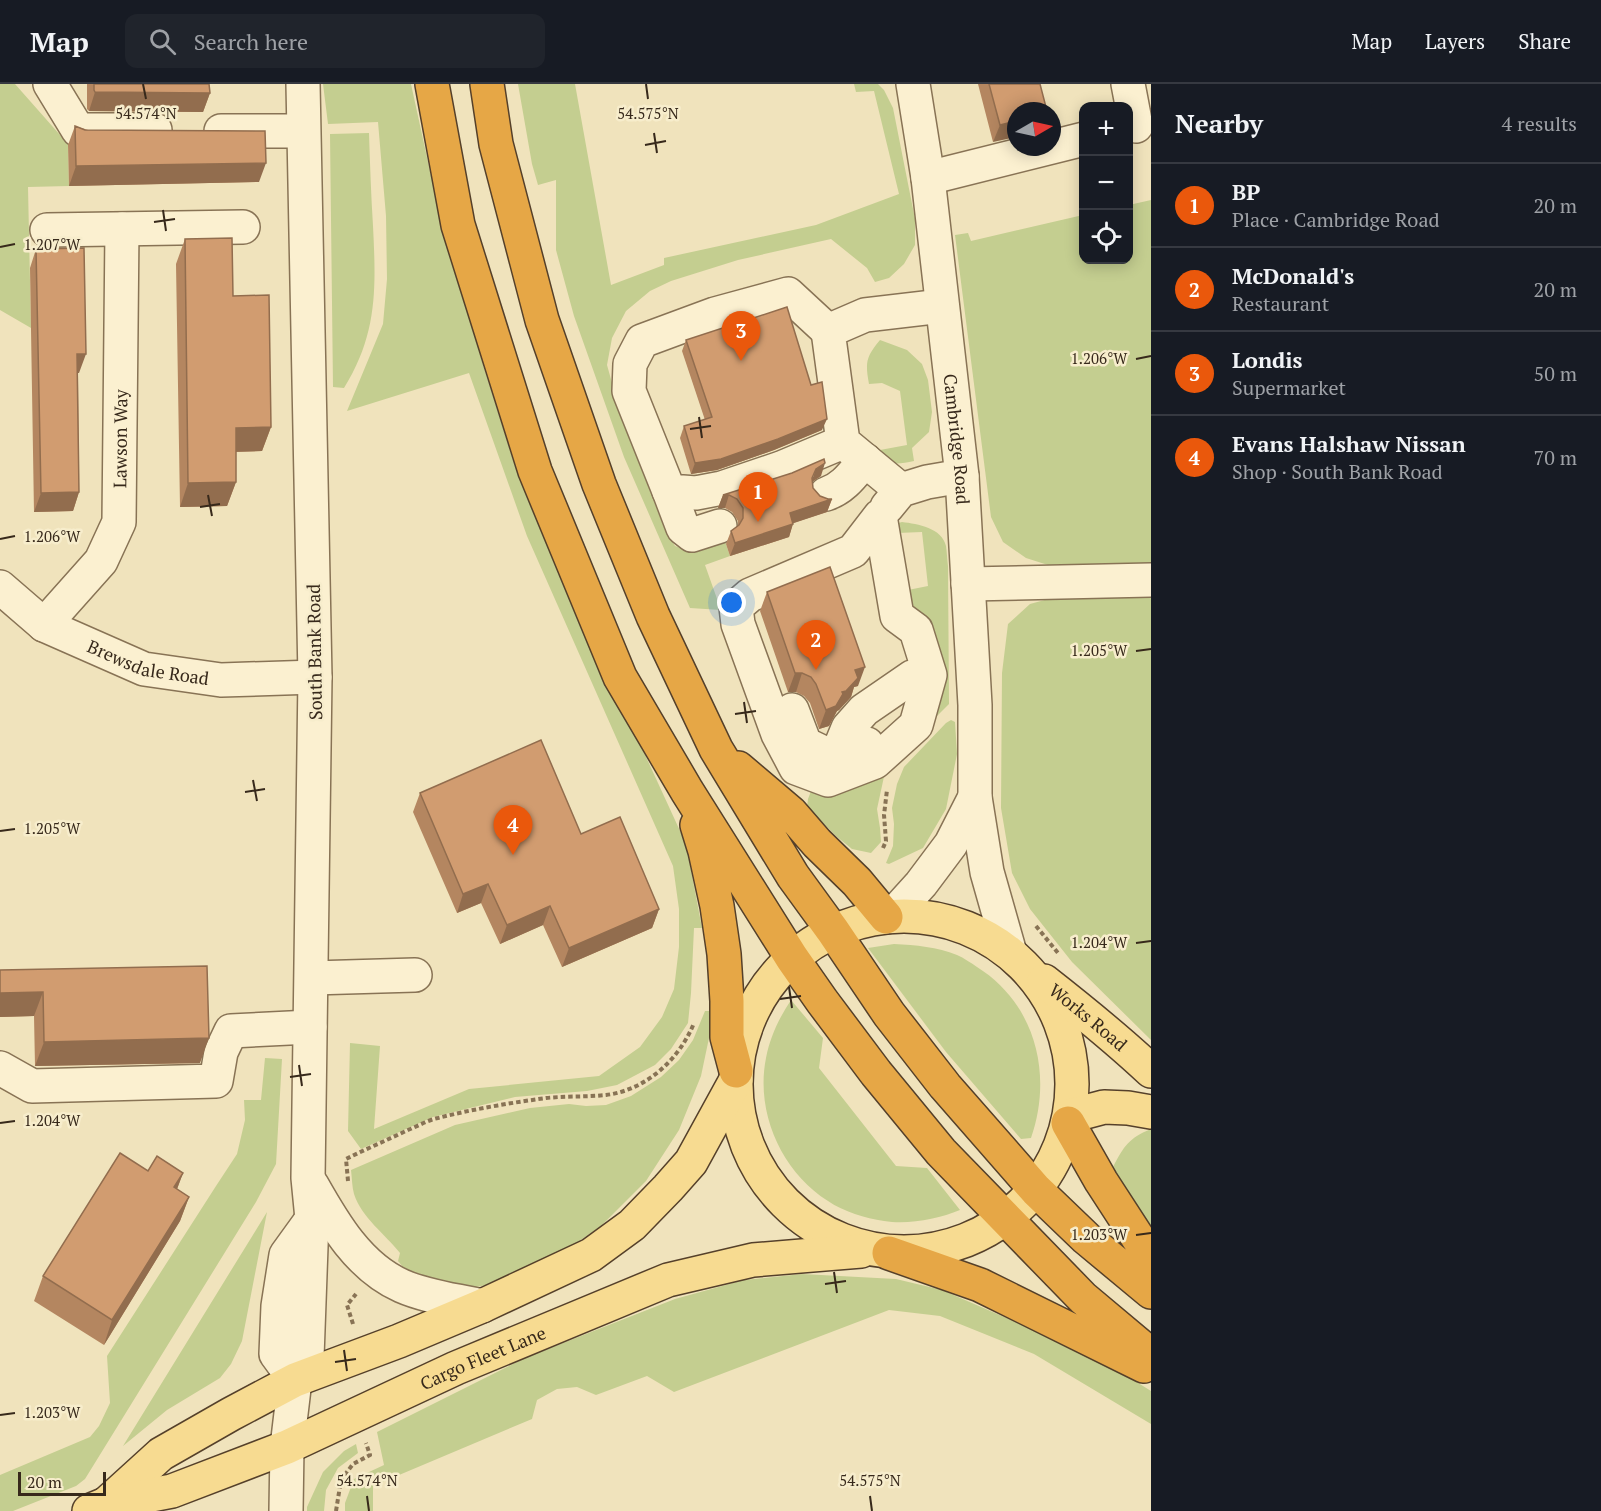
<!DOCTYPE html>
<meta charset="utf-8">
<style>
body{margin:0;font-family:"PT Serif",serif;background:#20242c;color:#f1f3f6}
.controls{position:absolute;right:18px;top:18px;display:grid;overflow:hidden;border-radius:12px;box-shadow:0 3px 15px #0003}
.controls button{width:54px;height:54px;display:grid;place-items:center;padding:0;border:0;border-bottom:2px solid #363941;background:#171b24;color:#f1f3f6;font:30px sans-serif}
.compass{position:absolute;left:1007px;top:18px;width:54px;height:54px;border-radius:50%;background:#171b24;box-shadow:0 3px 15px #0003;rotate:81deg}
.scale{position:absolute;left:18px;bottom:15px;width:88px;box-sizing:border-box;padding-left:6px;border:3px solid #37291b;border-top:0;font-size:16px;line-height:21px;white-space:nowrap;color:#37291b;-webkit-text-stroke:4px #f7edcc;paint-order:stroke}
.you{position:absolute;left:732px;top:519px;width:21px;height:21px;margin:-15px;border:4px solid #fff;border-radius:50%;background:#1a73e8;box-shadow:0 0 0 9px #1a73e833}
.badge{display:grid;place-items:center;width:39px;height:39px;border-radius:50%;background:#ea580c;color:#fff;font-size:20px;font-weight:700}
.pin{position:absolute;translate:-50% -50px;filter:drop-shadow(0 2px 3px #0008)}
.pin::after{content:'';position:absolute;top:32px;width:21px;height:18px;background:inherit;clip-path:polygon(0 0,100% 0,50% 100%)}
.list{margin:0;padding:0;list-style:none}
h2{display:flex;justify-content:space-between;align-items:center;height:78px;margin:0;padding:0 24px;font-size:26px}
h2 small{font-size:20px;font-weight:400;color:#9ea1a6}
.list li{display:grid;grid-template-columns:39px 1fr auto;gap:18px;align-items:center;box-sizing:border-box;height:84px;padding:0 24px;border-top:2px solid #363941}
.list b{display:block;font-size:22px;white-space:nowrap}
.list p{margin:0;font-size:20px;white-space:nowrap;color:#9ea1a6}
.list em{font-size:20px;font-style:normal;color:#9ea1a6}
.icon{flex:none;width:33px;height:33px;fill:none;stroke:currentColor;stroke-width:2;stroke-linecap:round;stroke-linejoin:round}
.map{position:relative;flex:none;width:1151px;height:1427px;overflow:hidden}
header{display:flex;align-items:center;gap:36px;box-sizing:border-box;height:84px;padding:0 30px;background:#171b24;border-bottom:2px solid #363941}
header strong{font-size:28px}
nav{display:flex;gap:33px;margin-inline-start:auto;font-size:21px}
.search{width:420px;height:54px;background:#20242c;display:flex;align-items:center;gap:15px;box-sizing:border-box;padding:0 21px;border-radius:12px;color:#9ea1a6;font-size:22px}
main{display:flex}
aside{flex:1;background:#171b24}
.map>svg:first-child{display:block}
</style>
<header>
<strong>Map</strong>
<div class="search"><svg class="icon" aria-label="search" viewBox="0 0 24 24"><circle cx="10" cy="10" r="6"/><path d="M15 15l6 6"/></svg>Search here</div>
<nav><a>Map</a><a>Layers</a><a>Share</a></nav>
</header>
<main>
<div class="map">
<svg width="1151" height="1427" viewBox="0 0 1151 1427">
<rect width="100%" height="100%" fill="#f0e3bc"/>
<path fill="#c4ce90" d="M 0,0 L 15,0 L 68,60 L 69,102 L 28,103 L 31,244 L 0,226 Z
M 323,0 L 411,0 L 440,133 L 484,284 L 515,382 L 554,479 L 590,560 L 641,662 L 686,760 L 702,844 L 694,844 L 691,909 L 688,939 L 671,965 L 655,981 L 617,1001 L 587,1007 L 515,1013 L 433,1033 L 361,1065 L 348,1047 L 350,959 L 380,962 L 374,1045 L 469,1005 L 599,992 L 640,963 L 662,933 L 674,905 L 679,863 L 679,825 L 673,782 L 527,452 L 469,289 L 347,327 L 383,240 L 387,195 L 386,132 L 378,38 L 328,40 Z
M 518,0 L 575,0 L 611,201 L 664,181 L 664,174 L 816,141 L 899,110 L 874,7 L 856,8 L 854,0 L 878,0 L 884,6 L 893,24 L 915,135 L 915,161 L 904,180 L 889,194 L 875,198 L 867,184 L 831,155 L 738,176 L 671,197 L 650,207 L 626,227 L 612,254 L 607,281 L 621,331 L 665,446 L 675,462 L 686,466 L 724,454 L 730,472 L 705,481 L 721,526 L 690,524 L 624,373 L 574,232 L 556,166 L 556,96 L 538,101 L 532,80 Z
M 369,49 C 370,80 371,111 373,142 C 376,203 378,249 344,304 L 333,303 L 330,50 Z
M 1151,116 L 1151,481 L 1048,481 L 1026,474 L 1003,458 L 991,433 L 955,151 L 968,149 L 971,157 L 1083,131 L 1084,176 L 1128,176 L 1129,121 Z
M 880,256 L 907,266 L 922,280 L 928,296 L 932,328 L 929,348 L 912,364 L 914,377 C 898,380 887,384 880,366 L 907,361 L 900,307 L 882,299 L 869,300 C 865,278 866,273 880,256 Z
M 902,438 C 918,440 942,444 946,462 C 947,468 947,475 948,482 L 949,620 L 896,673 L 885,688 L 877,725 L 880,744 L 881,758 L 871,769 L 852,765 L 836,752 L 807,723 L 808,715 L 813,702 L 925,639 L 903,507 L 928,502 L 922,448 L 897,449 L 895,440 Z
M 1092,503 L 1151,505 L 1151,956 L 1072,878 L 1030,825 L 1012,789 L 1001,724 L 1002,589 L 1008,540 L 1030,520 Z
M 951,636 L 955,638 L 957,670 L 946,725 L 923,764 L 889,780 L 886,779 L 893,762 L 894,740 L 892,724 L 897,700 L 904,683 L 946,639 Z
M 894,860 C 916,861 937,863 957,871 C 964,874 971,879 977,883 C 1036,920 1053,991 1031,1054 L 1021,1055 L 946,968 L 868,864 Z
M 791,916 L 823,954 L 819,984 L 896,1082 L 927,1084 L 960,1126 C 938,1135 908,1141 884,1137 C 865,1134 844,1128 828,1117 C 782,1088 755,1029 766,974 C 770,953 779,934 791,916 Z
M 705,927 L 711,927 L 709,954 L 701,992 L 679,1046 L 646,1097 L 601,1142 L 549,1178 L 506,1197 L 471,1204 L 432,1198 L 403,1183 L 398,1177 L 400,1169 C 385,1150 362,1134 354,1110 C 352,1103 352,1094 351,1086 L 455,1041 L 530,1024 L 569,1020 L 586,1022 L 606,1021 L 631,1012 L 661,993 L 679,976 L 693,956 Z
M 265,974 L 282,975 L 276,1080 L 256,1118 L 85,1395 L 76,1402 L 13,1427 L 0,1427 L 0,1391 L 90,1353 L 99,1342 L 110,1319 L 107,1272 L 216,1102 L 237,1070 L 245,1036 L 244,1016 L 261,1016 Z
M 1151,1045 L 1151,1154 L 1126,1117 L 1113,1083 C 1124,1062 1129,1054 1151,1045 Z
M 267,1128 L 242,1257 L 231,1280 L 220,1294 L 167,1326 L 123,1362 Z
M 802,1190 L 896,1195 L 942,1206 L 1025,1242 L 1127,1292 L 1151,1307 L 1151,1340 L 1034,1270 L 940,1232 L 889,1226 L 674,1308 L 647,1292 L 596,1311 L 577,1303 L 557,1305 L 537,1316 L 532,1335 L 373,1402 L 373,1427 L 345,1427 L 345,1419 L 354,1395 L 384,1381 L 377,1348 L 525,1274 L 675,1215 L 744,1196 Z
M 356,1360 L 358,1369 L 338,1384 L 326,1406 L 324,1427 L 307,1427 L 307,1423 L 323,1388 L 344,1367 Z"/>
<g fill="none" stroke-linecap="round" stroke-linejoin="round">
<defs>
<g id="minor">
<path d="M 50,0 L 78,46 L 155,46"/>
<path id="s1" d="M 913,0 L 928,94 L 962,392 L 975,621 L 975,713 L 987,788 L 1010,869"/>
<path d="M 1128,0 L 1136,42"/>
<path d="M 221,47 L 303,47"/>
<path d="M 928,94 L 1084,55"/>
<path d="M 47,146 L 243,143"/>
<path d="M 828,247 L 788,210 L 715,230 L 642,257 L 630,280 L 629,307 L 669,407 L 696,409 L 722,404 L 781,384 L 843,358"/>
<path d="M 901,406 L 843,358 L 828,247 L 865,231 L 942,222"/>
<path d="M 669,407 L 683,444 L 692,451 L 720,442"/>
<path d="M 826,410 C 844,404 853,390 865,376"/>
<path d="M 887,423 L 901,406 L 927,398 L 962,392"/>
<path d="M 880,432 L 897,532 L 916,546 L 930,591 L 916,641 L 875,678 L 828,696 L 796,684 L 778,650 L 738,540 L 736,523 L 750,511 L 853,467 Z"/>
<path d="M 968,500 L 1151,496"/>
<path id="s2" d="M 0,503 L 44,541 L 144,585 L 221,596 L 315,593"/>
<path id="s3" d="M 44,541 L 101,477 L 119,438 L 122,145"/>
<path d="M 792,626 L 805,660 L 828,671 L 853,670 L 867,660"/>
<path d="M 837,671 L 848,644 L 864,626 L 912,593"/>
<path d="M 892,832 L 921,800 L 951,760 L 975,713"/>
<path d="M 312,894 L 415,891"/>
<path d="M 0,984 L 32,1002 L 216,997 L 221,968 L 231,947 L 310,943"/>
<path d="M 312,1101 C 334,1140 359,1183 402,1202 C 427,1213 456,1216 482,1222"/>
<path d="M 295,1296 L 276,1270 L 278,1222 L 286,1171 L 312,1135"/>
<path d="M 286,1427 L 287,1363 L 295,1296 L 307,1273 L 312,1135 L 308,1094 L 315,593 L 303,0"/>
</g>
<g id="major">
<circle cx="904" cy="1000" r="168"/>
<path id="s4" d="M 1044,897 C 1081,926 1117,955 1151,987"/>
<path d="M 1070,1032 L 1104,1023 L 1128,1024 L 1151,1028"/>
<path d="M 106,1420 L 161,1370 L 231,1330 L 295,1296 L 399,1257 L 482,1222 L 591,1171 L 632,1141 L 668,1104 L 691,1078 L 736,996"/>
<path id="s5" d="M 89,1427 L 106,1420 L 172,1407 L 287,1363 L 456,1284 L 668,1196 L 753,1176 L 861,1167"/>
</g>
<path id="highway" d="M 432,0 L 458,141 L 535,387 L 620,593 L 687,707 L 792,874 L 822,917 L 876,989 L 941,1068 L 1083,1214 L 1151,1271
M 487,0 L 496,60 L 542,236 L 599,400 L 653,532 L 716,665 L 793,792 L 833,847 L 889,930 L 945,1002 L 1036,1106 L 1086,1154 L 1151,1208
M 738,684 L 791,729 L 817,759 L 857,798 L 886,833
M 697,741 L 705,767 L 717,822 L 724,870 L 727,917 L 727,953 L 736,987
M 1068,1039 L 1101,1097 L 1151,1174
M 889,1169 L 980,1201 L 1144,1282"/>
</defs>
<use href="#minor" stroke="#887355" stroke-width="36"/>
<use href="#major" stroke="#55402a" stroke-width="36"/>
<use href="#highway" stroke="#55402a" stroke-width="36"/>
<path stroke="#887355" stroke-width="4" stroke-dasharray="4.5 3" stroke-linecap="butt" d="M 883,764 L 886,757 L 884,731 L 887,706
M 1036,842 L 1058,869
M 348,1097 L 346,1075 C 366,1065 387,1056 408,1046 C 418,1042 428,1036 438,1034 C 473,1025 510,1019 546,1014 C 566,1012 586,1013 606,1011 C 646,1006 679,976 694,939
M 353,1240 L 347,1221 L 356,1210
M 336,1427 L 341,1396 L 353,1380 L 370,1371 L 366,1359"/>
<use href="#minor" stroke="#fbf0d0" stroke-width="33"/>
<use href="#major" stroke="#f7db91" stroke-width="33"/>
<use href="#highway" stroke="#e6a746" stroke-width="33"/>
</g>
<path fill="#b48660" d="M 87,0 L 209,0 L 210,9 L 203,28 L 89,27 L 87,25 Z
M 978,0 L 1040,0 L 993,58 Z
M 75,42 L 259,98 L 69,102 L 68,61 Z
M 185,155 L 233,212 L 271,343 L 262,367 L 236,368 L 236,398 L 227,422 L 180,423 L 176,180 Z
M 36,165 L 79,289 L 78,289 L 79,408 L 73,427 L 34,428 L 30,184 Z
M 686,256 L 822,346 L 774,366 L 717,386 L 691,390 L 680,354 L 684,342 L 705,336 L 682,267 Z
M 821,392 L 813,397 L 813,404 L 820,412 L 828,415 L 832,415 L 827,428 L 793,439 L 789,453 L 730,472 L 726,460 L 731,447 L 738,442 L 738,437 L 732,428 L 725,424 L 718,424 L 723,411 Z
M 767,508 L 858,602 L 854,603 L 851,613 L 839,626 L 837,627 L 829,642 L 819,645 L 810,619 L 804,612 L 796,608 L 788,608 L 760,527 Z
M 420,709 L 581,750 L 659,825 L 652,844 L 562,883 L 543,841 L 500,860 L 481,819 L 457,829 L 413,728 Z
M 0,886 L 200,979 L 35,982 L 34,932 L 0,933 Z
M 148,1087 L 183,1089 L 177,1105 L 189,1113 L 180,1137 L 104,1261 L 34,1217 L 43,1192 Z"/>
<path fill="#926d4e" d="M 95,8 L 210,9 L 203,28 L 89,27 Z
M 1016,37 L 1016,53 L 993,58 L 1000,41 Z
M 266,79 L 259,98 L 69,102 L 76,82 Z
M 77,270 L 86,270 L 79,289 L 70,289 Z
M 827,335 L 822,346 L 774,366 L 717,386 L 691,390 L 695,379 Z
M 271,343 L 262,367 L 227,368 L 236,344 Z
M 825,379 L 821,392 L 812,398 L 808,407 L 816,385 Z
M 236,398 L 227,422 L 180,423 L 188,399 Z
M 79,408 L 73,427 L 34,428 L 41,409 Z
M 723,411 L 729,411 L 725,424 L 718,424 Z
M 832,415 L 827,428 L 785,442 L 790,429 Z
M 793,440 L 789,453 L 730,472 L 735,459 Z
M 865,583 L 858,602 L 854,603 L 851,613 L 839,626 L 837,627 L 829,642 L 819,645 L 826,626 L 842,608 L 855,586 Z
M 795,589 L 802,589 L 796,608 L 788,608 Z
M 488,800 L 481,819 L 457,829 L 463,810 Z
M 550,822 L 543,841 L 500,860 L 507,841 Z
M 659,825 L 652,844 L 562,883 L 569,864 Z
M 43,908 L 34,932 L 0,933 L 0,909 Z
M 209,954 L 200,979 L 35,982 L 44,958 Z
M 183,1089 L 174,1113 L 174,1103 Z
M 189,1113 L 180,1137 L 104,1261 L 112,1236 Z"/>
<path fill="#d19c70" stroke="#926d4e" stroke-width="1.5" d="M 94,0 L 209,0 L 210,9 L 95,8 L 94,6 Z
M 989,0 L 1040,0 L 1047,27 L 1016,27 L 1016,37 L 1000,41 Z
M 75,42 L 85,46 L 265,47 L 266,79 L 76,82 Z
M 232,154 L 233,212 L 269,211 L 271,343 L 236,344 L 236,398 L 188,399 L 185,155 Z
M 84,164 L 86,270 L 77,270 L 79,408 L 41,409 L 36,165 Z
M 787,223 L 811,301 L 822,298 L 827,335 L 778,355 L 721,375 L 695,379 L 684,342 L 712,333 L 686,256 Z
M 824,375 L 825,379 L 816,385 L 812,394 L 813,404 L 820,412 L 828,415 L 832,415 L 790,429 L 793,440 L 735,459 L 731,447 L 739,441 L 743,434 L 743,424 L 737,415 L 729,411 L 723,411 L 792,389 Z
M 830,483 L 865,583 L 855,586 L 858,594 L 846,607 L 842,608 L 843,610 L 836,622 L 826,626 L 816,600 L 811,593 L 802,589 L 795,589 L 767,508 Z
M 541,656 L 581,750 L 620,733 L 659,825 L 569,864 L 550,822 L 507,841 L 488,800 L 463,810 L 420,709 Z
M 207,882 L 209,954 L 44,958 L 43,908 L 0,909 L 0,886 Z
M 120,1069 L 148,1087 L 157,1072 L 183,1089 L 174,1103 L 189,1113 L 112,1236 L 43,1192 Z"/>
<path fill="none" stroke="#37291b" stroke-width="2" d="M 143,0 L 146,15M 646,0 L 648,15M 654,49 L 657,69M 645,61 L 666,57M 163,126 L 166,147M 154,138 L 175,135M 0,163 L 15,160M 1136,275 L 1151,272M 699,333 L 702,354M 690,345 L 711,342M 208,411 L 212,432M 200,423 L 220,420M 0,455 L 15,452M 1136,567 L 1151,565M 744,618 L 747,639M 735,630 L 756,627M 253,696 L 257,717M 245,708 L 265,705M 0,747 L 15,745M 1136,859 L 1151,857M 789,903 L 792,924M 780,915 L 801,912M 299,981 L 302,1002M 290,993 L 311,990M 0,1039 L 15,1037M 1136,1151 L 1151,1149M 834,1188 L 837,1209M 825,1200 L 846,1197M 344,1266 L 347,1287M 335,1278 L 356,1275M 0,1331 L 15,1329M 367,1412 L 369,1427M 870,1412 L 872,1427"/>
<g text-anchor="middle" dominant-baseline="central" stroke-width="5" stroke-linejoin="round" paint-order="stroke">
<g font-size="18" fill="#37291b" stroke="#f7edcc">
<text stroke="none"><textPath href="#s1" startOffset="358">Cambridge Road</textPath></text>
<text stroke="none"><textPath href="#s3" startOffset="212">Lawson Way</textPath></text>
<text transform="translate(314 568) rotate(-91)">South Bank Road</text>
<text stroke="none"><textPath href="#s2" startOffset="170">Brewsdale Road</textPath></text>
<text stroke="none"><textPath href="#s4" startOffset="57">Works Road</textPath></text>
<text stroke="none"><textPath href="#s5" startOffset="424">Cargo Fleet Lane</textPath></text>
</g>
</g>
<g font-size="15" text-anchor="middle" fill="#37291b" stroke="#f7edcc" stroke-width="5" stroke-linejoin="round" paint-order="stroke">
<text x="146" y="35">54.574°N</text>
<text x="648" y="35">54.575°N</text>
<text x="52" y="166">1.207°W</text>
<text x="1099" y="280">1.206°W</text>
<text x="52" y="458">1.206°W</text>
<text x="1099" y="572">1.205°W</text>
<text x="52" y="750">1.205°W</text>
<text x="1099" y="864">1.204°W</text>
<text x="52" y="1042">1.204°W</text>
<text x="1099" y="1156">1.203°W</text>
<text x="52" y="1334">1.203°W</text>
<text x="367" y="1402">54.574°N</text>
<text x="870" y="1402">54.575°N</text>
</g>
</svg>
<div class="controls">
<button>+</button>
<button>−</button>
<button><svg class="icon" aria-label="locate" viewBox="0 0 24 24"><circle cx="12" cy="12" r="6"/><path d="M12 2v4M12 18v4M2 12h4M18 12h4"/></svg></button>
</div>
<svg class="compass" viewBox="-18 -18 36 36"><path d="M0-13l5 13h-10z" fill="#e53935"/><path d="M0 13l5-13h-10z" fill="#9ea1a6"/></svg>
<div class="scale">20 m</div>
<div class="you"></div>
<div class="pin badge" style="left:758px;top:438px">1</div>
<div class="pin badge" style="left:816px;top:586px">2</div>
<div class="pin badge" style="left:741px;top:277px">3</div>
<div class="pin badge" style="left:513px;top:771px">4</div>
</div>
<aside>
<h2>Nearby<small>4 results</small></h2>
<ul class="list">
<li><span class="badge">1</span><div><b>BP</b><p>Place · Cambridge Road</p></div><em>20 m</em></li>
<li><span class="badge">2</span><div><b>McDonald's</b><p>Restaurant</p></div><em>20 m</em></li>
<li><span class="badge">3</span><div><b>Londis</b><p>Supermarket</p></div><em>50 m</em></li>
<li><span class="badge">4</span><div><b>Evans Halshaw Nissan</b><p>Shop · South Bank Road</p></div><em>70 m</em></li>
</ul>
</aside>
</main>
